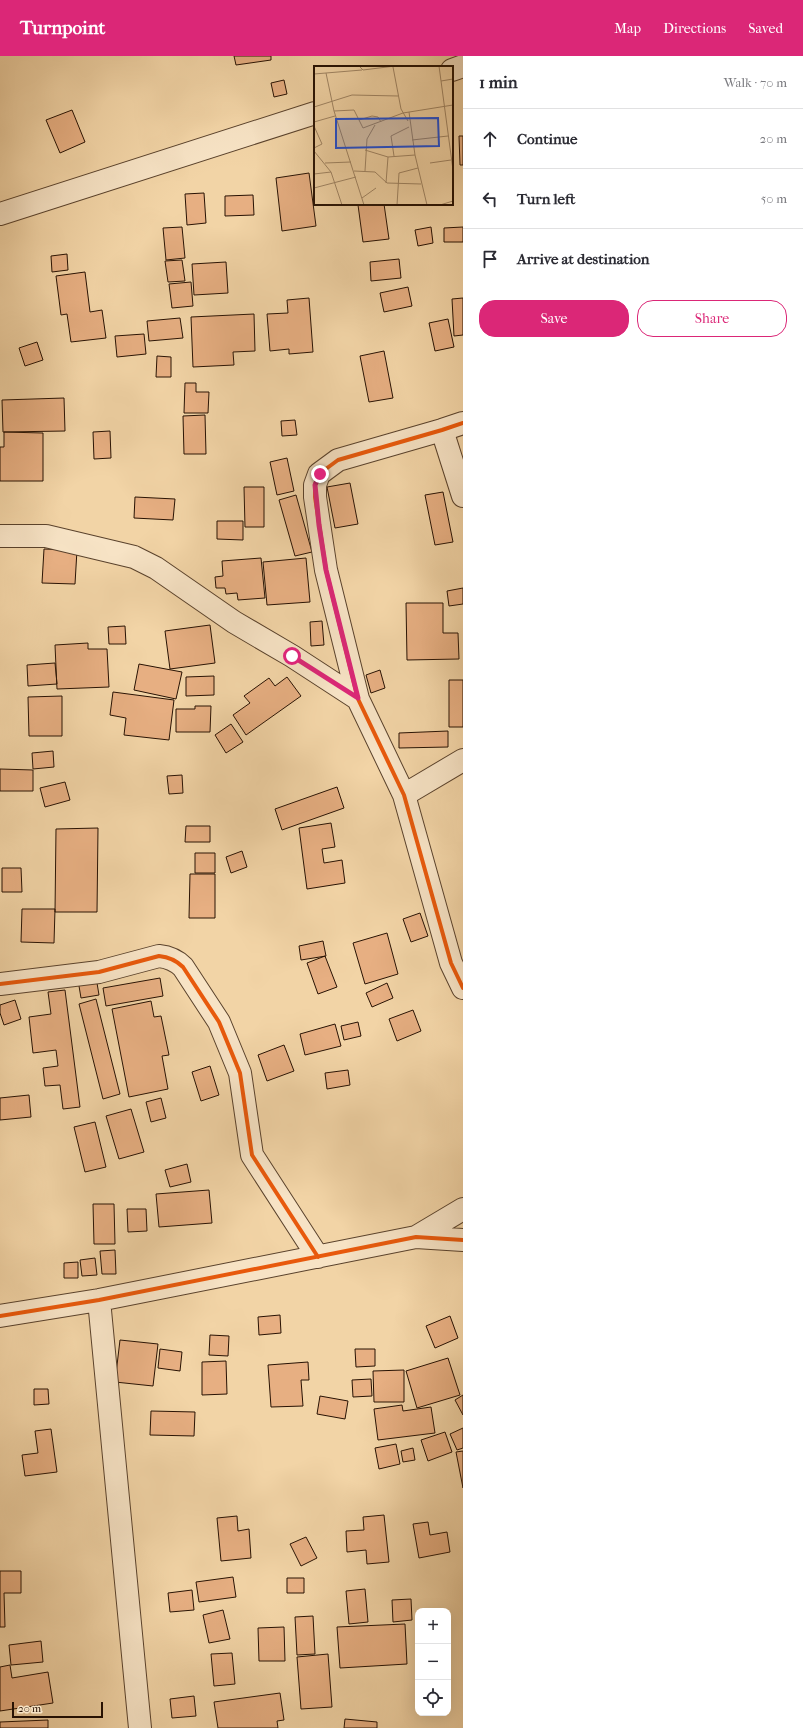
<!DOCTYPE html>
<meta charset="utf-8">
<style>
body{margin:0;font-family:"IM FELL French Canon",serif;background:#f7f7f7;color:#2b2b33}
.controls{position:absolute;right:12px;bottom:12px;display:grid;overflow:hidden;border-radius:8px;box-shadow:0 4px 16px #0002}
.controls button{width:36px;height:36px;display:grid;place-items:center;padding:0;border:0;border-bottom:1px solid #e1e1e2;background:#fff;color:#2b2b33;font:20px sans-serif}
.scale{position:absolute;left:12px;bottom:10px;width:91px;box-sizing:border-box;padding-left:4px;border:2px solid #281203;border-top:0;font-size:11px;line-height:14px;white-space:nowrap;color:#281203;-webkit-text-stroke:3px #f7e3c5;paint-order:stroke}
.stop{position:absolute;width:12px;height:12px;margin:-9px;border:3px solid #db2777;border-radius:50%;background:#fff}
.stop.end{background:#db2777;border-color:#fff;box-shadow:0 1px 4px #0008}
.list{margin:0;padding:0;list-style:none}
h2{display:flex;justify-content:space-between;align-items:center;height:52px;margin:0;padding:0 16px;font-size:17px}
h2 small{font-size:13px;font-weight:400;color:#7c7c81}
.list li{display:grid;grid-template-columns:26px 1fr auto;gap:12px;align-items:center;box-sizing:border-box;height:60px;padding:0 16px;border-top:1px solid #e1e1e2}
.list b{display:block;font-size:15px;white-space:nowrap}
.list em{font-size:13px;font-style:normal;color:#7c7c81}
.actions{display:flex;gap:8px;padding:12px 16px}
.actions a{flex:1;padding:9px 0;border:1px solid #db2777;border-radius:16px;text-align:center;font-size:14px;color:#db2777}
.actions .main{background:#db2777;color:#fff}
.icon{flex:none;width:22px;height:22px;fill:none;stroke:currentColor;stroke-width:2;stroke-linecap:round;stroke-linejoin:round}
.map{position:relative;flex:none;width:463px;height:1672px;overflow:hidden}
header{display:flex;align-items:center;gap:24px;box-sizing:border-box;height:56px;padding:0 20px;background:#db2777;color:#fff}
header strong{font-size:19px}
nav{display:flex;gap:22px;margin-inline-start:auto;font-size:14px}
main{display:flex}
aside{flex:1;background:#fff}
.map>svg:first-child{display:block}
</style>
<header>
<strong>Turnpoint</strong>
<nav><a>Map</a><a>Directions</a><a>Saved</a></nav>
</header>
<main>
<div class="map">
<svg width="463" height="1672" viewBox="0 0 463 1672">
<rect width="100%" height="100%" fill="#f2d4a6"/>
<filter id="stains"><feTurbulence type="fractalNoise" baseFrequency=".005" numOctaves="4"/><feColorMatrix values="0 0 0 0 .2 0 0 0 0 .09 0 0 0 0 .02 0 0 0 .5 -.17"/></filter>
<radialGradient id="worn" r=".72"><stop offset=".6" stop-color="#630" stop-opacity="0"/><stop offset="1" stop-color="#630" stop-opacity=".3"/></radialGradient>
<path fill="#e7af82" stroke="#281203" d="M 234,0 L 271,0 L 271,4 L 236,9 Z
M 284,24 L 287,38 L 274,41 L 271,27 Z
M 72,54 L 85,86 L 60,97 L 46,64 Z
M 459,80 L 463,80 L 463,109 L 460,109 Z
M 309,117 L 316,170 L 282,175 L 276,122 Z
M 204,137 L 206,167 L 187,169 L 185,138 Z
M 253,139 L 254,159 L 225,160 L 225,140 Z
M 384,148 L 389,183 L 363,186 L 358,149 Z
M 182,171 L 185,202 L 166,204 L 163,172 Z
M 431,171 L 433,187 L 418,190 L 415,174 Z
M 463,171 L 463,186 L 444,186 L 444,172 Z
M 67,198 L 68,214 L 52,216 L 51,200 Z
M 399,203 L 401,222 L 371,225 L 370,206 Z
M 182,204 L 185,225 L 168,226 L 165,205 Z
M 226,206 L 228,237 L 194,239 L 192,208 Z
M 85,216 L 90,256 L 102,254 L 106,282 L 71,286 L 67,258 L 61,259 L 56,220 Z
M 191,226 L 193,250 L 172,252 L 169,228 Z
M 408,231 L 412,250 L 384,256 L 380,237 Z
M 309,242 L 313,296 L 289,298 L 289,293 L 270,295 L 267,258 L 288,257 L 287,244 Z
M 463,242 L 463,279 L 454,280 L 452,243 Z
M 254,258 L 255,295 L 233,296 L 234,309 L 193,311 L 191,261 Z
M 180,262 L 183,282 L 149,285 L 147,265 Z
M 448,263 L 454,291 L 435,295 L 429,267 Z
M 144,278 L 146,298 L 117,301 L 115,280 Z
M 37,286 L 43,304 L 25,310 L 19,292 Z
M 384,295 L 393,342 L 369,346 L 360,300 Z
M 157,300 L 171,301 L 171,321 L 156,321 Z
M 185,327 L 196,327 L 196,336 L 209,336 L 208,357 L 184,357 Z
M 64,342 L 65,375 L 3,376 L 2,344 Z
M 205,359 L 206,398 L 184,398 L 183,360 Z
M 295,364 L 297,379 L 282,380 L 281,365 Z
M 110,375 L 111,402 L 94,403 L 93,376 Z
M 4,376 L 43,377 L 43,425 L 0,425 L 0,391 L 4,391 Z
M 287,402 L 294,435 L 277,439 L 270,406 Z
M 350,427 L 358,468 L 335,472 L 327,431 Z
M 244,431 L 264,431 L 264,471 L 245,471 Z
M 443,436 L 453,486 L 435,489 L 425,439 Z
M 296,439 L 312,496 L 295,500 L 279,444 Z
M 135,441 L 175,443 L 173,464 L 134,462 Z
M 217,465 L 243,465 L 243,484 L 217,483 Z
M 44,493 L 77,494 L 75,528 L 42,527 Z
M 261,502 L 265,542 L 238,544 L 237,537 L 226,538 L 225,532 L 216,532 L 215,521 L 223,520 L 222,505 Z
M 306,502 L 310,546 L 267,549 L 263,506 Z
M 463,532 L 463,548 L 449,550 L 447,535 Z
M 406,547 L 443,547 L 443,577 L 458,577 L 459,603 L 407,604 Z
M 322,565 L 324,589 L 311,590 L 310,566 Z
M 210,569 L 215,607 L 170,613 L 165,575 Z
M 125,570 L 126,588 L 109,588 L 108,571 Z
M 88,587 L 88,593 L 107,593 L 109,631 L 57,633 L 55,589 Z
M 55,607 L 57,628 L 28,630 L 27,609 Z
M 139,608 L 182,616 L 176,643 L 134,634 Z
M 380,614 L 385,632 L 371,637 L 366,619 Z
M 214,620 L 214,639 L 186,640 L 186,621 Z
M 287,621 L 301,640 L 246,679 L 233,659 L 250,647 L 244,640 L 269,622 L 275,630 Z
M 449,624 L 463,624 L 463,671 L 449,671 Z
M 113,636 L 174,644 L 169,684 L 124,679 L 126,662 L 110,659 Z
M 62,640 L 62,680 L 29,680 L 28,641 Z
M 195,650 L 211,650 L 210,676 L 176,676 L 176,653 L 195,653 Z
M 231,668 L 243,686 L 226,697 L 215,679 Z
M 448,675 L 448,691 L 399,692 L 399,677 Z
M 53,695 L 54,711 L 33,713 L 32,697 Z
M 0,713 L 33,714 L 33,735 L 0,735 Z
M 182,719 L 183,737 L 169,738 L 167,720 Z
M 65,726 L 70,744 L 45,751 L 40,732 Z
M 337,731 L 344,752 L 282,774 L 275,753 Z
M 331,767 L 335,791 L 322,793 L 324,807 L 342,804 L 345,827 L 307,833 L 299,772 Z
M 186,770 L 210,770 L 210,786 L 185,786 Z
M 98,772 L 97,856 L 55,856 L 56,773 Z
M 242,795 L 247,811 L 231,817 L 226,801 Z
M 195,797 L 215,797 L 215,817 L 195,817 Z
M 2,812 L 21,812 L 22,836 L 2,836 Z
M 190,818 L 215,818 L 215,862 L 189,862 Z
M 22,853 L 55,853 L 54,887 L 21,886 Z
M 420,857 L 428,880 L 411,886 L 403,863 Z
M 387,877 L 398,918 L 365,928 L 353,887 Z
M 323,885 L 326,900 L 301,904 L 299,890 Z
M 325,900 L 337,931 L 318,938 L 307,907 Z
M 96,921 L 99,939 L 81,942 L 78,924 Z
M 160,922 L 163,940 L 106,950 L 103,932 Z
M 387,927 L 393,942 L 372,951 L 366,937 Z
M 65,934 L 80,1051 L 63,1053 L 60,1029 L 45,1030 L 43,1012 L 58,1010 L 56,994 L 33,997 L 29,961 L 51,958 L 48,936 Z
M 96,943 L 120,1038 L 103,1043 L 79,948 Z
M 15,944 L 21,963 L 4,969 L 0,957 L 0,949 Z
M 151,945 L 154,961 L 161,960 L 169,999 L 162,1000 L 168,1033 L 129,1041 L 112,953 Z
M 413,954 L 421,975 L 397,985 L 389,963 Z
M 358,966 L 361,980 L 344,984 L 341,970 Z
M 335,968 L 341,990 L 305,999 L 300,978 Z
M 284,989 L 294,1015 L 267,1025 L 258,999 Z
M 210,1010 L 219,1039 L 201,1045 L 192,1016 Z
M 348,1014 L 350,1029 L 327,1033 L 325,1017 Z
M 29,1039 L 31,1061 L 0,1064 L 0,1042 Z
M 161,1042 L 166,1062 L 151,1066 L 146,1046 Z
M 131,1053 L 144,1096 L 119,1103 L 106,1060 Z
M 95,1066 L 106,1111 L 85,1116 L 74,1071 Z
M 187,1108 L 191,1126 L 170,1131 L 165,1114 Z
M 209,1134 L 212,1167 L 159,1171 L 156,1138 Z
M 93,1148 L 114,1148 L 115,1188 L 94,1188 Z
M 127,1153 L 146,1153 L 147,1175 L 128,1176 Z
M 115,1194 L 116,1218 L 102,1218 L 100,1195 Z
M 95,1202 L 97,1219 L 82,1220 L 80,1204 Z
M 78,1206 L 78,1222 L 64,1222 L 64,1207 Z
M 280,1259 L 281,1277 L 259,1279 L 258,1261 Z
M 450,1260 L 458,1282 L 435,1292 L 426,1270 Z
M 210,1279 L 229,1280 L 228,1300 L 209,1299 Z
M 120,1284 L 158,1288 L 153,1330 L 115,1326 Z
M 160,1293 L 182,1296 L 180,1315 L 158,1312 Z
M 355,1293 L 375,1293 L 375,1310 L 356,1311 Z
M 448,1302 L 460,1339 L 417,1352 L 406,1315 Z
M 226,1305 L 227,1338 L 202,1339 L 202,1306 Z
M 308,1306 L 309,1324 L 301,1324 L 303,1350 L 271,1351 L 268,1309 Z
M 404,1314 L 404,1346 L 374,1346 L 373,1315 Z
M 371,1323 L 372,1340 L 353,1341 L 352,1324 Z
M 34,1333 L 48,1333 L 49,1348 L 34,1349 Z
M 463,1339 L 463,1359 L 455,1344 Z
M 320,1340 L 348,1345 L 345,1363 L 317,1358 Z
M 402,1349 L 403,1355 L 431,1351 L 435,1377 L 378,1384 L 374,1353 Z
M 151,1355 L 195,1356 L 194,1380 L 150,1379 Z
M 463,1372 L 463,1392 L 457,1394 L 450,1378 Z
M 51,1373 L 57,1416 L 25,1420 L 22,1399 L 38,1397 L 35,1375 Z
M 445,1376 L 452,1396 L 428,1405 L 421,1384 Z
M 396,1388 L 400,1408 L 379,1413 L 375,1392 Z
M 413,1392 L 415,1404 L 403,1406 L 401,1395 Z
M 463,1395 L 463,1432 L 456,1396 Z
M 384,1459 L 389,1506 L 367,1508 L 366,1494 L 347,1496 L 346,1475 L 364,1474 L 363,1461 Z
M 237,1460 L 238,1475 L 249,1473 L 251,1502 L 221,1505 L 217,1462 Z
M 428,1466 L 430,1479 L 447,1476 L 450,1496 L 419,1502 L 413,1468 Z
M 306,1481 L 317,1502 L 301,1510 L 290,1488 Z
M 0,1515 L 21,1515 L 21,1537 L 4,1537 L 5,1571 L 0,1571 Z
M 233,1521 L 236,1541 L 199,1546 L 196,1526 Z
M 287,1522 L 304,1522 L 304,1537 L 287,1537 Z
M 365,1533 L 368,1566 L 349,1568 L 346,1535 Z
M 192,1534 L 194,1554 L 170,1556 L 168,1537 Z
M 411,1543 L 412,1564 L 393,1566 L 392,1544 Z
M 223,1554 L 230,1583 L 209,1587 L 203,1559 Z
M 313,1560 L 315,1598 L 297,1599 L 295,1561 Z
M 405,1568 L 407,1608 L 340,1612 L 337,1571 Z
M 284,1571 L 285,1605 L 259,1605 L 258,1572 Z
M 41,1585 L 43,1606 L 11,1609 L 9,1589 Z
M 232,1597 L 235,1628 L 214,1630 L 211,1598 Z
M 328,1598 L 332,1651 L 301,1653 L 297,1601 Z
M 10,1609 L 12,1622 L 48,1616 L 53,1647 L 0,1655 L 0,1611 Z
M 280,1637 L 284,1664 L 277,1665 L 278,1672 L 218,1672 L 214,1646 Z
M 194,1640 L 196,1660 L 172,1662 L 170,1643 Z
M 345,1663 L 377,1666 L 377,1672 L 344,1672 Z
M 48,1664 L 48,1672 L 0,1672 L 0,1666 Z"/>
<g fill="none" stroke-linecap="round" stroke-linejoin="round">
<defs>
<path id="minor" d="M 452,14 L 463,10
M 0,158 L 315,57
M 463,367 L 442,374 L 338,404 L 319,418 L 315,429 L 315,441 L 326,514 L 358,643 L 404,739 L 451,907 L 463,932
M 442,374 L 463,440
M 0,480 L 46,480 L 134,501 L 156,512 L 234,566 L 292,600 L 358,643
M 404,739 L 463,704
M 0,928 L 99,916 L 159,900 C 169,901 176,904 183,911 L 219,966 L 240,1017 L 252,1099 L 318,1201
M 416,1181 L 463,1153
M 99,1244 L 140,1672
M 0,1260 L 99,1244 L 416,1181 L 463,1184"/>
</defs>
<use href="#minor" stroke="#5a422c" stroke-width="24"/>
<use href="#minor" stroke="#f7e3c5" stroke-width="22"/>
<defs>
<path id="cycleway" d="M 463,367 L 442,374 L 338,404 L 319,418 L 315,429 L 315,441 L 326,514 L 358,643 L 404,739 L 451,907 L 463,932
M 0,928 L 99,916 L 159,900 C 169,901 176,904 183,911 L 219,966 L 240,1017 L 252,1099 L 318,1201
M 0,1260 L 99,1244 L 416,1181 L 463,1184"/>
</defs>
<use href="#cycleway" stroke="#f7e3c5" stroke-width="6"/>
<use href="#cycleway" stroke="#e8590c" stroke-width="4"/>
</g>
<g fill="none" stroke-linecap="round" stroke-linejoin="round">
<path stroke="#db2777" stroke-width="5" d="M 292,600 L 358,642 L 326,514 L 319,469 L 315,429 L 320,418"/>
</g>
<g transform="translate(314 10)">
<rect width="139" height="139" fill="#f2d4a6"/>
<path fill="none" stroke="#a18665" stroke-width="1" d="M 45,0 L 49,4 L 81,0M 125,0 L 139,104M 79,1 L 87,43 L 94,55M 12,7 L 20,45 L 50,139M 0,8 L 48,4M 127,15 L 139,13M 0,41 L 38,29 L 84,30M 20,45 L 40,44 L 49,62 L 89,47 L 139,39M 95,46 L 101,89 L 113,139M 45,54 L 58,50 L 64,51 L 67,56M 0,56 L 21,50M 0,60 L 8,78 L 0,82M 98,74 L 134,70M 51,84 L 74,91 L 101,89M 0,85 L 17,106 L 28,139M 80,90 L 77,70 L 95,61M 11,97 L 37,96M 116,97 L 137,94M 40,105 L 61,106 L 73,117 L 107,118M 51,105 L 53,73 L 61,59M 0,108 L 17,106M 72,117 L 74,91M 0,122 L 42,111M 48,132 L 62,122M 83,139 L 85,107 L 104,102M 126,139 L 139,135"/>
<path fill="#1d4ed8" fill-opacity="0.15" stroke="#1d4ed8" stroke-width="2" d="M 124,52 L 125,80 L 22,82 L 22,53 Z"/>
<rect width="139" height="139" fill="none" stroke="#281203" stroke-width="2"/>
</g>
<rect width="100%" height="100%" filter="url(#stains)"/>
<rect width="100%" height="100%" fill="url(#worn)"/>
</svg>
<div class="controls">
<button>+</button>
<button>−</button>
<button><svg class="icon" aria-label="locate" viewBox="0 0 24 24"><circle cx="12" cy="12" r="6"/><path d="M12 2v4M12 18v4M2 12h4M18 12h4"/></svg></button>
</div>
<div class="scale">20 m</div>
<div class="stop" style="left:292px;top:600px"></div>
<div class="stop end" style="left:320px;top:418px"></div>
</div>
<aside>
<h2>1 min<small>Walk · 70 m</small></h2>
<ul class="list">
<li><svg class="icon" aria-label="ahead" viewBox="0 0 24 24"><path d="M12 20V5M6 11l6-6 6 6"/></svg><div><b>Continue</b></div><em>20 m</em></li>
<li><svg class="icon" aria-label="left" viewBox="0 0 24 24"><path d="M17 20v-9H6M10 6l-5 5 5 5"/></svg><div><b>Turn left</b></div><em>50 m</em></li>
<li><svg class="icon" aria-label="arrive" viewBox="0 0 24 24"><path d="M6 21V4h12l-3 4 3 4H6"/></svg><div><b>Arrive at destination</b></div></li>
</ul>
<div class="actions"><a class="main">Save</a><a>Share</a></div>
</aside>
</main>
